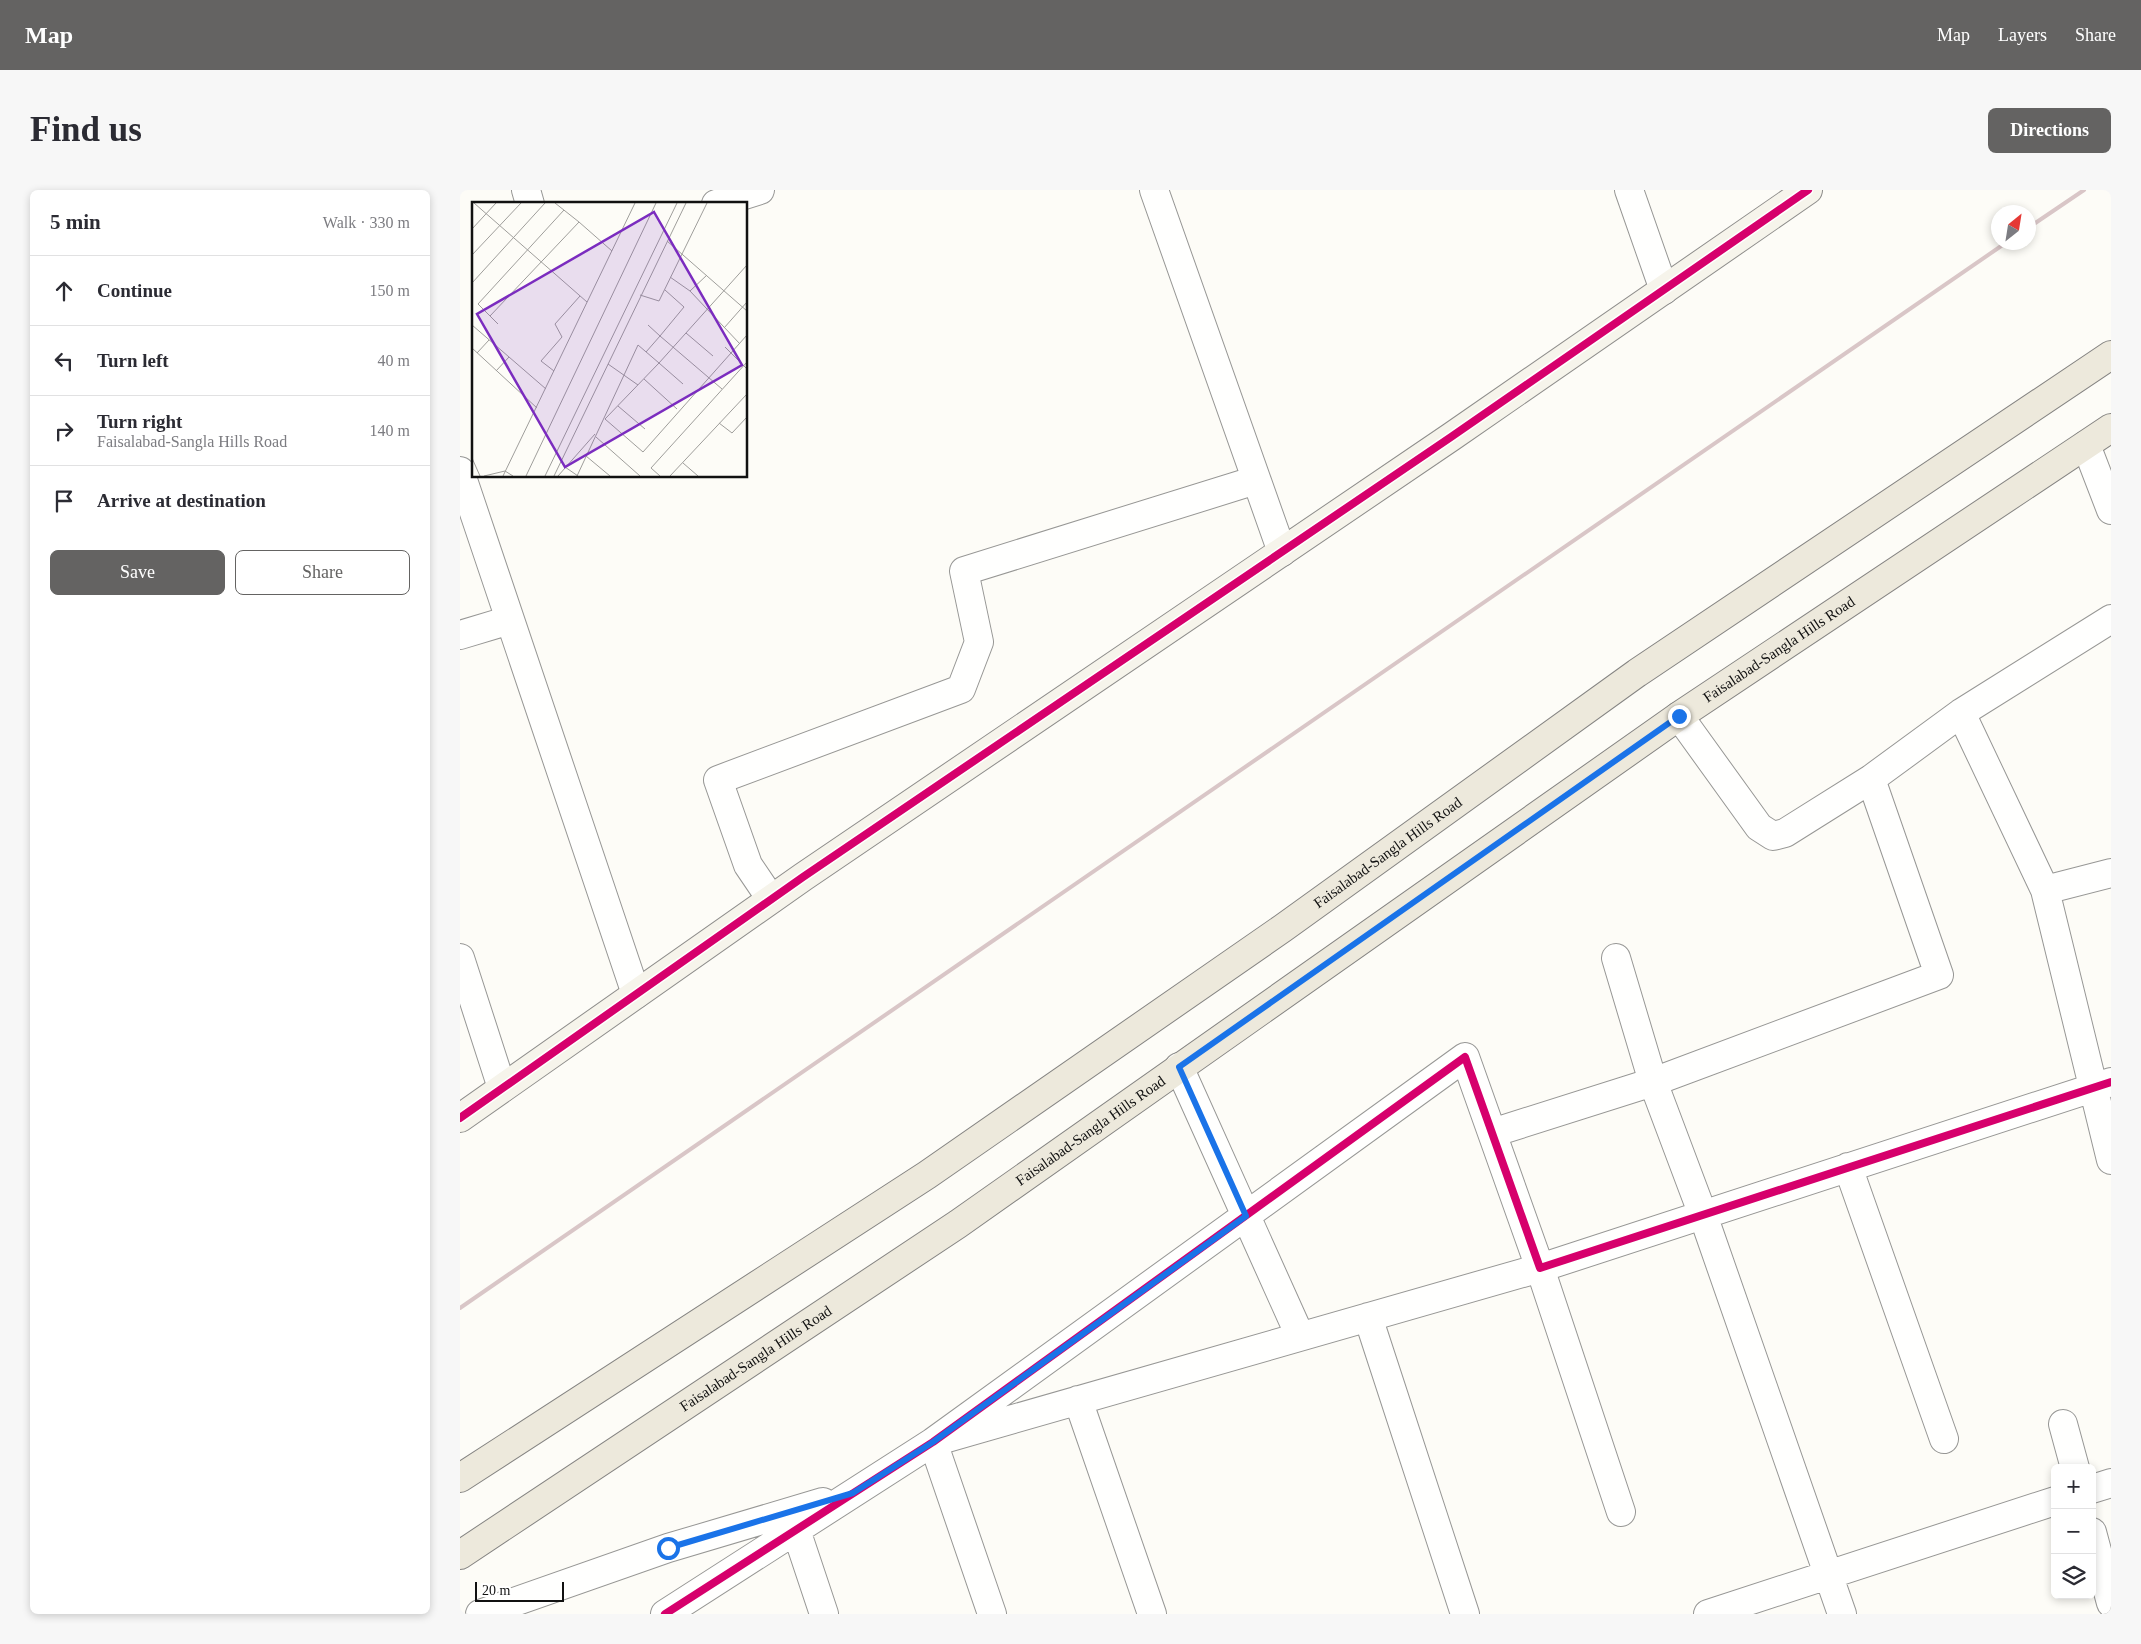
<!DOCTYPE html>
<meta charset="utf-8">
<style>
body{margin:0;font-family:"Times New Roman",serif;background:#f7f7f7;color:#2b2b33}
.controls{position:absolute;right:15px;bottom:15px;display:grid;overflow:hidden;border-radius:8px;box-shadow:0 2px 8px #0003}
.controls button{width:45px;height:45px;display:grid;place-items:center;padding:0;border:0;border-bottom:1px solid #e1e1e2;background:#fff;color:#2b2b33;font:25px sans-serif}
.compass{position:absolute;left:1531px;top:15px;width:45px;height:45px;border-radius:50%;background:#fff;box-shadow:0 2px 8px #0003;rotate:30deg}
.scale{position:absolute;left:15px;bottom:12px;width:89px;box-sizing:border-box;padding-left:5px;border:2px solid #111;border-top:0;font-size:14px;line-height:18px;white-space:nowrap;color:#111;-webkit-text-stroke:4px #fff;paint-order:stroke}
.stop{position:absolute;width:15px;height:15px;margin:-11px;border:4px solid #1a73e8;border-radius:50%;background:#fff}
.stop.end{background:#1a73e8;border-color:#fff;box-shadow:0 1px 5px #0008}
.list{margin:0;padding:0;list-style:none}
h2{display:flex;justify-content:space-between;align-items:center;height:65px;margin:0;padding:0 20px;font-size:21px}
h2 small{font-size:16px;font-weight:400;color:#7c7c81}
.list li{display:grid;grid-template-columns:32px 1fr auto;gap:15px;align-items:center;box-sizing:border-box;height:70px;padding:0 20px;border-top:1px solid #e1e1e2}
.list b{display:block;font-size:19px;white-space:nowrap}
.list p{margin:0;font-size:16px;white-space:nowrap;color:#7c7c81}
.list em{font-size:16px;font-style:normal;color:#7c7c81}
.actions{display:flex;gap:10px;padding:15px 20px}
.actions a{flex:1;padding:11px 0;border:1px solid #646362;border-radius:8px;text-align:center;font-size:18px;color:#646362}
.actions .main{background:#646362;color:#fff}
.icon{flex:none;width:28px;height:28px;fill:none;stroke:currentColor;stroke-width:2;stroke-linecap:round;stroke-linejoin:round}
.map{position:relative;flex:none;width:1651px;height:1424px;overflow:hidden;border-radius:8px}
header{display:flex;align-items:center;gap:30px;box-sizing:border-box;height:70px;padding:0 25px;background:#646362;color:#fff}
header strong{font-size:24px}
nav{display:flex;gap:28px;margin-inline-start:auto;font-size:18px}
.intro{display:flex;align-items:center;justify-content:space-between;box-sizing:border-box;height:120px;padding:0 30px}
h1{margin:0;font-size:35px}
.button{padding:12px 22px;border-radius:8px;background:#646362;color:#fff;font-size:18px;font-weight:700}
main{display:flex;gap:30px;padding:0 30px}
aside{flex:1;background:#fff;border-radius:8px;box-shadow:0 2px 8px #0003}
.map>svg:first-child{display:block}
</style>
<header>
<strong>Map</strong>
<nav><a>Map</a><a>Layers</a><a>Share</a></nav>
</header>
<div class="intro"><h1>Find us</h1><a class="button">Directions</a></div>
<main>
<aside>
<h2>5 min<small>Walk · 330 m</small></h2>
<ul class="list">
<li><svg class="icon" aria-label="ahead" viewBox="0 0 24 24"><path d="M12 20V5M6 11l6-6 6 6"/></svg><div><b>Continue</b></div><em>150 m</em></li>
<li><svg class="icon" aria-label="left" viewBox="0 0 24 24"><path d="M17 20v-9H6M10 6l-5 5 5 5"/></svg><div><b>Turn left</b></div><em>40 m</em></li>
<li><svg class="icon" aria-label="right" viewBox="0 0 24 24"><path d="M7 20v-9h11M14 6l5 5-5 5"/></svg><div><b>Turn right</b><p>Faisalabad-Sangla Hills Road</p></div><em>140 m</em></li>
<li><svg class="icon" aria-label="arrive" viewBox="0 0 24 24"><path d="M6 21V4h12l-3 4 3 4H6"/></svg><div><b>Arrive at destination</b></div></li>
</ul>
<div class="actions"><a class="main">Save</a><a>Share</a></div>
</aside>
<div class="map">
<svg width="1651" height="1424" viewBox="0 0 1651 1424">
<rect width="100%" height="100%" fill="#fdfcf7"/>
<g fill="none" stroke-linecap="round" stroke-linejoin="round">
<defs>
<path id="street" d="M 66,0 L 70,14
M 694,0 L 822,362
M 1169,0 L 1204,100
M 256,14 L 300,0
M 1626,255 L 1651,320
M 0,281 L 176,804
M 0,445 L 50,430
M 1501,523 L 1585,700
M 1219,526 L 1299,637 L 1313,646 L 1325,643 L 1411,589 L 1501,523 L 1651,429
M 1651,683 L 1585,700 L 1651,970
M 311,709 L 288,675 L 258,590 L 501,499 L 519,452 L 504,381 L 796,290
M 0,768 L 42,898
M 719,877 L 840,1146
M 1032,943 L 1193,892 L 1156,768
M 1388,977 L 1484,1249
M 908,1127 L 1005,1424
M 618,1210 L 692,1424
M 1603,1234 L 1615,1278
M 1632,1299 L 1651,1293
M 336,1340 L 364,1424
M 1632,1342 L 1651,1413
M 20,1424 L 208,1358 L 363,1312
M 205,1424 L 473,1252 L 1005,867 L 1080,1078 L 1651,892
M 532,1424 L 473,1252 L 1080,1078 L 1161,1322
M 1248,1424 L 1595,1311
M 1382,1424 L 1243,1025 L 1193,892 L 1479,785 L 1411,589"/>
<path id="secondary" d="M 0,928 L 343,687 L 991,247 L 1348,0"/>
<g id="primary">
<path id="s1" d="M 0,1288 L 467,985 L 823,738 L 1177,483 L 1651,165"/>
<path id="s2" d="M 0,1365 L 498,1034 L 1219,526 L 1651,238"/>
</g>
</defs>
<use href="#street" stroke="#979795" stroke-width="30"/>
<use href="#secondary" stroke="#8e8d8b" stroke-width="30"/>
<use href="#primary" stroke="#858482" stroke-width="30"/>
<use href="#street" stroke="#fffffe" stroke-width="28"/>
<use href="#secondary" stroke="#f6f4eb" stroke-width="28"/>
<use href="#primary" stroke="#ede9dc" stroke-width="28"/>
<path stroke="#d9c6c7" stroke-width="4" d="M 1568,38 L 1624,0
M 0,1118 L 1547,52"/>
<defs>
<path id="cycleway" d="M 0,928 L 343,687 L 991,247 L 1348,0
M 205,1424 L 473,1252 L 1005,867 L 1080,1078 L 1651,892"/>
</defs>
<use href="#cycleway" stroke="#fff" stroke-width="11"/>
<use href="#cycleway" stroke="#d6006c" stroke-width="8"/>
</g>
<g fill="none" stroke-linecap="round" stroke-linejoin="round">
<path stroke="#1a73e8" stroke-width="6" d="M 208,1358 L 393,1303 L 473,1252 L 786,1026 L 719,877 L 1219,526"/>
</g>
<g text-anchor="middle" dominant-baseline="central" stroke-width="5" stroke-linejoin="round" paint-order="stroke">
<g font-size="15" fill="#111" stroke="#fff">
<text stroke="none"><textPath href="#s2" startOffset="1600">Faisalabad-Sangla Hills Road</textPath></text>
<text stroke="none"><textPath href="#s1" startOffset="1119">Faisalabad-Sangla Hills Road</textPath></text>
<text stroke="none"><textPath href="#s2" startOffset="760">Faisalabad-Sangla Hills Road</textPath></text>
<text stroke="none"><textPath href="#s2" startOffset="355">Faisalabad-Sangla Hills Road</textPath></text>
</g>
</g>
<g transform="translate(12 12)">
<rect width="275" height="275" fill="#fdfcf7"/>
<path fill="none" stroke="#9f9e9b" stroke-width="1" d="M 2,1 L 115,100M 83,1 L 107,20M 0,27 L 24,1M 195,39 L 275,109M 0,53 L 49,1M 235,73 L 218,89 L 268,142M 198,75 L 218,89M 0,81 L 73,1M 193,88 L 212,105 L 188,134 L 250,187M 168,93 L 187,99 L 235,1M 18,114 L 107,20 L 140,49M 26,122 L 6,102 L 92,8M 0,123 L 74,187M 252,126 L 275,100M 214,131 L 241,154M 253,145 L 275,167M 0,146 L 65,206M 174,150 L 188,134 L 176,123M 5,151 L 17,138M 136,162 L 166,183M 24,169 L 37,155M 82,169 L 69,159 L 90,135 L 83,122 L 108,94M 172,177 L 205,207M 211,182 L 187,161 L 133,217 L 171,250 L 275,133M 146,204 L 173,227M 247,221 L 260,231 L 275,215M 124,235 L 168,274M 114,254 L 138,274M 0,256 L 8,274M 211,261 L 226,274M 93,265 L 106,274M 12,274 L 33,269 L 41,274M 31,274 L 163,1M 54,274 L 184,1M 73,274 L 205,1M 82,274 L 214,1M 86,274 L 123,232M 105,274 L 166,143 L 187,161 L 275,63M 188,274 L 179,266 L 275,160M 198,274 L 275,192"/>
<path fill="#7b2cbf" fill-opacity="0.15" stroke="#7b2cbf" stroke-width="2.5" d="M 182,10 L 270,163 L 93,265 L 5,112 Z"/>
<rect width="275" height="275" fill="none" stroke="#111" stroke-width="2.5"/>
</g>
</svg>
<div class="controls">
<button>+</button>
<button>−</button>
<button><svg class="icon" aria-label="layers" viewBox="0 0 24 24"><path d="M12 4l9 5-9 5-9-5zM3 14l9 5 9-5"/></svg></button>
</div>
<svg class="compass" viewBox="-18 -18 36 36"><path d="M0-13l5 13h-10z" fill="#e53935"/><path d="M0 13l5-13h-10z" fill="#7c7c81"/></svg>
<div class="scale">20 m</div>
<div class="stop" style="left:208px;top:1358px"></div>
<div class="stop end" style="left:1219px;top:526px"></div>
</div>
</main>
